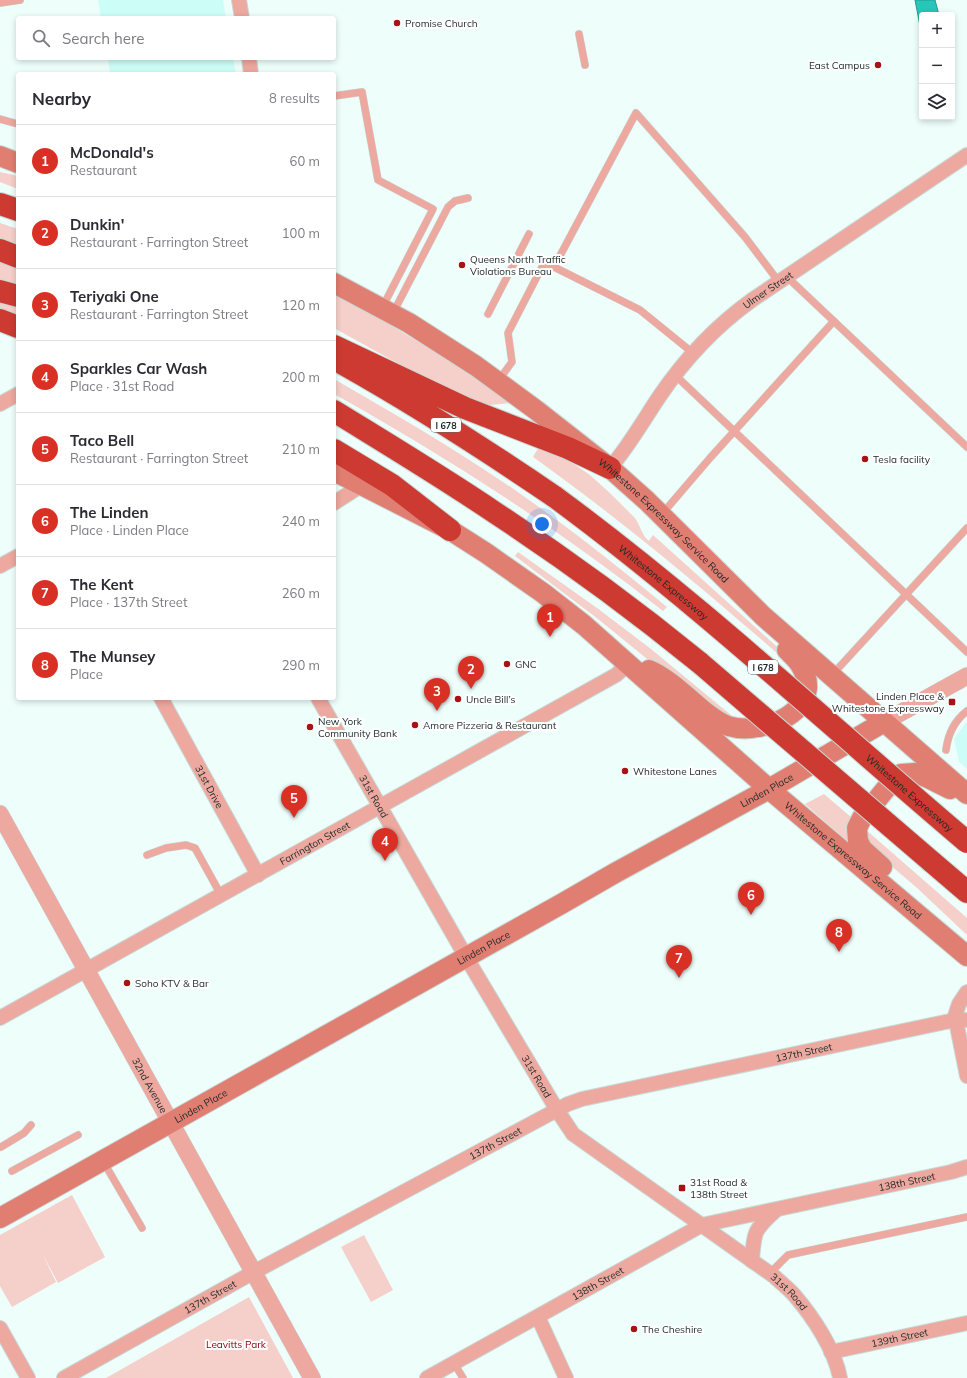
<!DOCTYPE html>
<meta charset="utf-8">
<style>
body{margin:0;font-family:Mulish,sans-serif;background:#f2f2f3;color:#2b2b33}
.controls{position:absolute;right:12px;top:12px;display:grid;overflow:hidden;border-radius:4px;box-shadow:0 2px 6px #0003}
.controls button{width:36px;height:36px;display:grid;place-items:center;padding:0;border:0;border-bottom:1px solid #e1e1e2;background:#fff;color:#2b2b33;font:20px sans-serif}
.you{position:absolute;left:542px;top:524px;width:14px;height:14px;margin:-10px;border:3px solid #fff;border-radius:50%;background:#1a73e8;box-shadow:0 0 0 6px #1a73e833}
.badge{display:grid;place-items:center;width:26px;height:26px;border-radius:50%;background:#d93025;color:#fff;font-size:13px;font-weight:700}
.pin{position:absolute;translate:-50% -33px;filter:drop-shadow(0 1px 2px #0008)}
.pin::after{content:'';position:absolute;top:21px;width:14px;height:12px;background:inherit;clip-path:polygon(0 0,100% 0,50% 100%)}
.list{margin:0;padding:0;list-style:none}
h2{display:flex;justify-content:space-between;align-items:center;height:52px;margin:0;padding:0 16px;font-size:17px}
h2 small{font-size:13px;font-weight:400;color:#7c7c81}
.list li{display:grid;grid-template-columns:26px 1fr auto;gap:12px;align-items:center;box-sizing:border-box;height:72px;padding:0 16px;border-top:1px solid #e1e1e2}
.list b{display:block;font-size:15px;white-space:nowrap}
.list p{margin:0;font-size:13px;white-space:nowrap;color:#7c7c81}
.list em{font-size:13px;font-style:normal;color:#7c7c81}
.icon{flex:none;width:22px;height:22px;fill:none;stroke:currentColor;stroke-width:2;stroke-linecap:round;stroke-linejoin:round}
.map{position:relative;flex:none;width:967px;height:1378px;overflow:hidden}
.search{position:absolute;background:#fff;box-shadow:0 2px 6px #0003;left:16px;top:16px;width:320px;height:44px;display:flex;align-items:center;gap:10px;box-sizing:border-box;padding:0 14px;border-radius:4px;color:#7c7c81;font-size:15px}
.panel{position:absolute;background:#fff;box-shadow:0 2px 6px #0003;left:16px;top:72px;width:320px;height:628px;border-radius:4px}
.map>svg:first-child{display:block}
</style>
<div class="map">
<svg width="967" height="1378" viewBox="0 0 967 1378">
<rect width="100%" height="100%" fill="#eefefb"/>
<path fill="#ccfef7" d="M 98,0 L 223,0 L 226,18 L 101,18 Z
M 108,58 L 233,58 L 236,74 L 110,74 Z
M 967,721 L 967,769 L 959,762 L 954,739 Z"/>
<path fill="#f5cfc9" d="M 0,172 L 18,176 L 18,189 L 0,182 Z
M 0,223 L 18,229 L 18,319 L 0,312 Z
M 334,295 L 392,326 L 460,367 L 511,403 L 491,405 L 466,401 L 334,328 Z
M 334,379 C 398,416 462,453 522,495 C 572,530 620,568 667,607 L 663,611 C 560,530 449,458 334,394 Z
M 540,445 L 568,460 L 590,475 L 612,495 L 635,518 C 640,525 642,536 649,541 L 653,535 L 795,663 L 801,674 C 714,598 627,524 533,457 Z
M 518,552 L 597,608 L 651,649 L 743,725 L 710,710 L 598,619 L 515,556 Z
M 824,794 L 852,818 L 848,834 L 847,841 L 805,804 Z
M 865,829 L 967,918 L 967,935 L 916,887 L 876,853 L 871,848 Z
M 72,1195 L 105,1257 L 58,1283 L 42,1253 L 56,1282 L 12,1307 L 0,1286 L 0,1235 Z
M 364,1235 L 393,1290 L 371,1302 L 341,1247 Z
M 249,1297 L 293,1378 L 106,1378 Z"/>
<path fill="#28c6b8" stroke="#24978c" d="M 915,0 L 935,0 L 939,15 L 922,15 L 922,36 Z"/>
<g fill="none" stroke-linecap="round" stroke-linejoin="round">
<defs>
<path id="service" d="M 0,3 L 20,0
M 579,34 L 585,65
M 334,96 L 362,92 L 378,180 L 433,209 L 382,308
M 0,119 L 18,124
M 786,276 L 967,447
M 393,313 L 448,207 L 455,201 L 468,198
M 488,314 L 529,234
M 693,353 L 640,310 L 554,267 L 636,113 L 745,237 L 779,282
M 675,375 L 967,652
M 498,381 L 512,362 L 508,333 L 543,265 L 554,267
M 662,514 L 710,458 L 834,321
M 832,675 L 967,528
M 946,750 C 948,734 954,721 967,711
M 147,855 L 166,848 L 186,845 L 195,848 L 221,895
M 1,1147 L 24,1133 L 31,1125
M 103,1161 L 142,1228
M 12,1171 L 78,1135
M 770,1273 L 788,1255 L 967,1217
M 454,1363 L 463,1378"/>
<g id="minor">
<path d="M 239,0 L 242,18"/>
<path d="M 249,58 L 251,74"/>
<path d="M 0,404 L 18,394"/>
<path id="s1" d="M 610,468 C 629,446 643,421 659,397 C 684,360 716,326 752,300 L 967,155"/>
<path d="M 334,503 L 362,485"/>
<path d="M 0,566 L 18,556"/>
<path id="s2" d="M 161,698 L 258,875"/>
<path id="s3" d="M 318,698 L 466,957 L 557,1110 L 573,1134 L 775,1277 C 781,1283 789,1289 795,1296 C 813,1317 835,1350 840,1378"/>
<path d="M 967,992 L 959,1004 L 955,1016 L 967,1076"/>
<path id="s4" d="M 0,1018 L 616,675 L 627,665"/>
<path d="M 752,1261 C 754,1231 754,1230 776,1210"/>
<path d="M 538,1317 L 566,1378"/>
<path d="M 0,1328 L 28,1378"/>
<path id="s5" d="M 831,1352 L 967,1323"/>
<path id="s6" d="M 64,1378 L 254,1272 L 568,1104 L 582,1099 L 955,1020 L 967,1020"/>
<path id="s7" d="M 427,1378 L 702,1225 L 951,1172 L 967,1167"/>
</g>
<g id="tertiary">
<path d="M 884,722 L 967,676"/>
<path id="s8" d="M 0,814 L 312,1378"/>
</g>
<g id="secondary">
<path d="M 0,156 L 18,163"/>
<path id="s9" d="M 334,283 L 409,323 L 476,366 L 536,410 L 610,468 L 647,501 L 763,616 L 967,794"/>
<path id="s10" d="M 334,471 L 450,530 L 486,553 L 543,593 L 584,625 L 769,789 L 967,956"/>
<path d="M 649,670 C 667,677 689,699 705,712 C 712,717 719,723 728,726 C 738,729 748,729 758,727 C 788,723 821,699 801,666 C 798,660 792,655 787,650"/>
<path d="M 882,867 L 862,849 L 858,841 L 857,828 L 862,818 L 893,780 L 901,774 L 915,773 L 926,777 L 950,789"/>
<path id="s11" d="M 0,1218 L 563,903 L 615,873 L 769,789 L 884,722"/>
</g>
<path id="motorway" d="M 0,204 L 18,210
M 0,250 L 18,257
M 0,291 L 18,296
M 0,320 L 18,327
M 334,346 L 465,408 L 568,448 L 610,468
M 343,364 C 416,405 486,450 555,497
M 334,411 C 389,445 444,478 497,514 C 567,560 635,610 700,663
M 334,450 L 392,485 L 450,530
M 932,862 L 967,892"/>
</defs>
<use href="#service" stroke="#c8d8d5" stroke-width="8"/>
<use href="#minor" stroke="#c8d8d5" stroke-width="16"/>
<use href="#tertiary" stroke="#c8d8d5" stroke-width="18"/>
<use href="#secondary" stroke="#c8d8d5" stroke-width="22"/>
<use href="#motorway" stroke="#c8d8d5" stroke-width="24"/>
<use href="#service" stroke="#eda89f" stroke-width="7"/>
<use href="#minor" stroke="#eda89f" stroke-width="14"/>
<use href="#tertiary" stroke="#eda89f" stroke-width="17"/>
<use href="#secondary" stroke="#e17e72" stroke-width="20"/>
<use href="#motorway" stroke="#cc3a32" stroke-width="22"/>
<defs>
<g id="motorway-bridge">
<path id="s12" d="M 555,497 C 699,603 830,726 967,842"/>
<path d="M 700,663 L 932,862"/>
</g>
</defs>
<use href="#motorway-bridge" stroke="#c8d8d5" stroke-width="24" stroke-linecap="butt"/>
<use href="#motorway-bridge" stroke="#cc3a32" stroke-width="22"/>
</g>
<g fill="#a71315" stroke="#fff" stroke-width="1.5">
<circle cx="397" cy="23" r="4"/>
<circle cx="878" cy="65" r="4"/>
<circle cx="462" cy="265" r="4"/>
<circle cx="865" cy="459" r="4"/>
<circle cx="507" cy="664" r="4"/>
<circle cx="458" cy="699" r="4"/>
<rect x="948" y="698" width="8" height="8" rx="2"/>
<circle cx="415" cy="725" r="4"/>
<circle cx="310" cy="727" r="4"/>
<circle cx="625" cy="771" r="4"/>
<circle cx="127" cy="983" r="4"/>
<rect x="678" y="1184" width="8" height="8" rx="2"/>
<circle cx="634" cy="1329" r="4"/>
</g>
<g text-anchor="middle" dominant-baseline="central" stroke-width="4" stroke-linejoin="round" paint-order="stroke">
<g fill="#fff" stroke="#5f6968" stroke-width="1">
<rect x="431" y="418" width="30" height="14" rx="3"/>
<rect x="748" y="660" width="30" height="14" rx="3"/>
</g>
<g font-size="9" font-weight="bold" fill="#1a2927">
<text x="446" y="425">I 678</text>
<text x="763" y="667">I 678</text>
</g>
<g font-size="10" fill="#1a2927" stroke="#fff" text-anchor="start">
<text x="405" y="23">Promise Church</text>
<text x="870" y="65" text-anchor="end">East Campus</text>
<text x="470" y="259">Queens North Traffic<tspan x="470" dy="12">Violations Bureau</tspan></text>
<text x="873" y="459">Tesla facility</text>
<text x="515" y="664">GNC</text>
<text x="944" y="696" text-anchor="end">Linden Place &amp;<tspan x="944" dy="12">Whitestone Expressway</tspan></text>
<text x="466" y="699">Uncle Bill’s</text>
<text x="318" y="721">New York<tspan x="318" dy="12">Community Bank</tspan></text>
<text x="423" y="725">Amore Pizzeria &amp; Restaurant</text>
<text x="633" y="771">Whitestone Lanes</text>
<text x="135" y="983">Soho KTV &amp; Bar</text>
<text x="690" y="1182">31st Road &amp;<tspan x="690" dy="12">138th Street</tspan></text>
<text x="642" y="1329">The Cheshire</text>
</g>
<g font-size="10" fill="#1a2927" stroke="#fff">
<text stroke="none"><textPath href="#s1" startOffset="240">Ulmer Street</textPath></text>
<text stroke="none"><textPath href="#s9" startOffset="408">Whitestone Expressway Service Road</textPath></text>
<text stroke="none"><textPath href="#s12" startOffset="138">Whitestone Expressway</textPath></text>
<text stroke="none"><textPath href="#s2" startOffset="101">31st Drive</textPath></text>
<text stroke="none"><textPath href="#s11" startOffset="878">Linden Place</textPath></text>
<text stroke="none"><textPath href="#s12" startOffset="462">Whitestone Expressway</textPath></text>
<text stroke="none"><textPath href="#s3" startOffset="113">31st Road</textPath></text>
<text stroke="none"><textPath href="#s4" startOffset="360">Farrington Street</textPath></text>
<text stroke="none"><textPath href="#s10" startOffset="652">Whitestone Expressway Service Road</textPath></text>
<text stroke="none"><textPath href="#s11" startOffset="554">Linden Place</textPath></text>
<text stroke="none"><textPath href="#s6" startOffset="815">137th Street</textPath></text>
<text stroke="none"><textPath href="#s3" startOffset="437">31st Road</textPath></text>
<text stroke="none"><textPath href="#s8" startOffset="310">32nd Avenue</textPath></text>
<text stroke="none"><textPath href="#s11" startOffset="230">Linden Place</textPath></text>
<text stroke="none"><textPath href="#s6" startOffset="491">137th Street</textPath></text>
<text stroke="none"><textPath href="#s7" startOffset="524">138th Street</textPath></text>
<text stroke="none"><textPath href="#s7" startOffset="195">138th Street</textPath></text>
<text stroke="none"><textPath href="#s3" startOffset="773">31st Road</textPath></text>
<text stroke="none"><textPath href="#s6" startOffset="167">137th Street</textPath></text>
<text stroke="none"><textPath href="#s5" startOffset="70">139th Street</textPath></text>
</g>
<g font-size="10" fill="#810208" stroke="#fff">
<text x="236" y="1344">Leavitts Park</text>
</g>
</g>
</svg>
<div class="controls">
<button>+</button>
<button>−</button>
<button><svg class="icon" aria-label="layers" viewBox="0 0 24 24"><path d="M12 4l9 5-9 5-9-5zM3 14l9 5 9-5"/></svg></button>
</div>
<div class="you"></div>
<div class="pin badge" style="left:550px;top:637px">1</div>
<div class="pin badge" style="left:471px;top:689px">2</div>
<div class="pin badge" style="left:437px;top:711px">3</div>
<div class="pin badge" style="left:385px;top:861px">4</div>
<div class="pin badge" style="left:294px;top:818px">5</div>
<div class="pin badge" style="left:751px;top:915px">6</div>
<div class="pin badge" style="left:679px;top:978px">7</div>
<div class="pin badge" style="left:839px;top:952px">8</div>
<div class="search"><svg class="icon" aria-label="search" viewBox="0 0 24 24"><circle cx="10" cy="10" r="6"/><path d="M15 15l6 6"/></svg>Search here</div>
<section class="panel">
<h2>Nearby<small>8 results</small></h2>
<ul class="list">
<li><span class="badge">1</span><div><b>McDonald's</b><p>Restaurant</p></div><em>60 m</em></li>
<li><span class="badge">2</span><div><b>Dunkin'</b><p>Restaurant · Farrington Street</p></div><em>100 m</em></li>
<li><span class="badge">3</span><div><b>Teriyaki One</b><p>Restaurant · Farrington Street</p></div><em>120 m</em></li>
<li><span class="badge">4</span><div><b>Sparkles Car Wash</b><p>Place · 31st Road</p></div><em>200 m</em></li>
<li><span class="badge">5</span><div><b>Taco Bell</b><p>Restaurant · Farrington Street</p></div><em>210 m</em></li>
<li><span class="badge">6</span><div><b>The Linden</b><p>Place · Linden Place</p></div><em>240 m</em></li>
<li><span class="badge">7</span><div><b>The Kent</b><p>Place · 137th Street</p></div><em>260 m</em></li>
<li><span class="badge">8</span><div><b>The Munsey</b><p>Place</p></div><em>290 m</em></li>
</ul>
</section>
</div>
